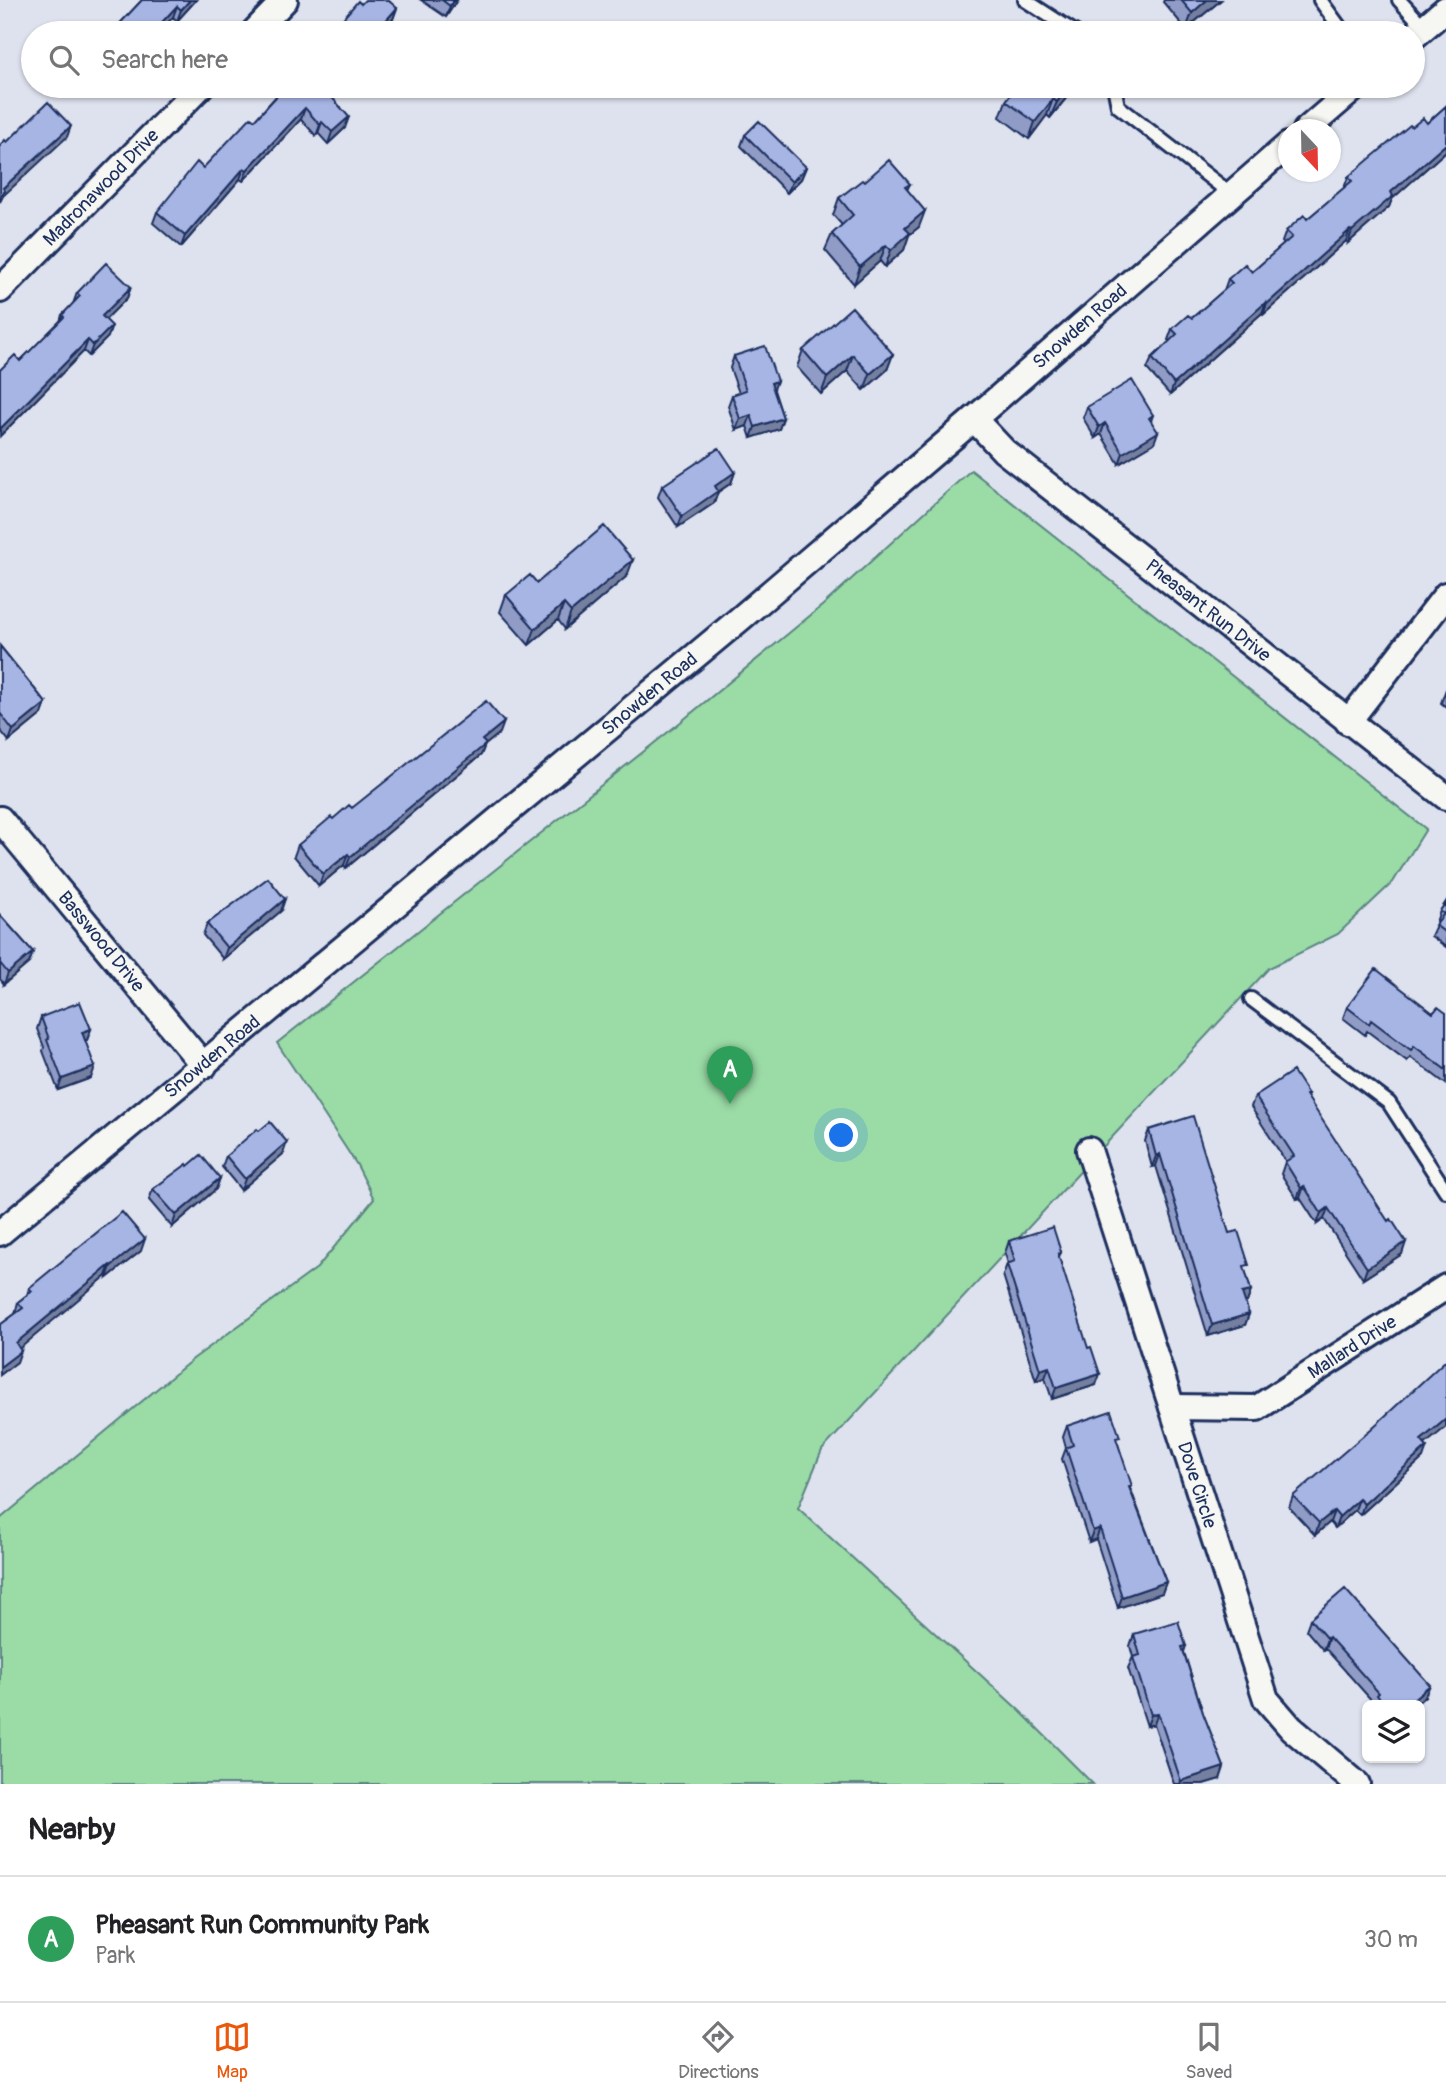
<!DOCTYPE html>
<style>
body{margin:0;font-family:Pangolin,sans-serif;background:#f2f2f2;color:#202124}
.controls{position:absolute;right:21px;bottom:21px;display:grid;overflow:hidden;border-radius:10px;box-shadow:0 2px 5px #0004}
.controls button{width:63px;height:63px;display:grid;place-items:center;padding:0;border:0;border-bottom:2px solid #e0e0e0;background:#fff;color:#202124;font:35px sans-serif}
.compass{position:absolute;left:1278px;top:119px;width:63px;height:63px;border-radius:50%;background:#fff;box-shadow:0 2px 5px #0004;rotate:158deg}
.you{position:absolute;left:842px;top:1136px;width:24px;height:24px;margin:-18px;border:5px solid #fff;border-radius:50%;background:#1a73e8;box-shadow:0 0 0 10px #1a73e833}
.badge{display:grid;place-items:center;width:46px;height:46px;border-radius:50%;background:#ea580c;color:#fff;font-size:23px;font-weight:700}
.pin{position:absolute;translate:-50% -58px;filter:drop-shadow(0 2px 4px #0008)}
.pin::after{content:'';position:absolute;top:37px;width:24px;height:21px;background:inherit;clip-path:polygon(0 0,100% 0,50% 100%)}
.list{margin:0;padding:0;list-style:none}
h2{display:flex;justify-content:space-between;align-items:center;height:91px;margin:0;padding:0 28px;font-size:30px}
h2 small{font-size:23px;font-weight:400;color:#757577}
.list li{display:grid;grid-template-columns:46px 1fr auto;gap:21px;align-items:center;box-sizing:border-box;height:126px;padding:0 28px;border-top:2px solid #e0e0e0}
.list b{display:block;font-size:26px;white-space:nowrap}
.list p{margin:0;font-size:23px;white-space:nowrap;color:#757577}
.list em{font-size:23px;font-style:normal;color:#757577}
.icon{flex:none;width:38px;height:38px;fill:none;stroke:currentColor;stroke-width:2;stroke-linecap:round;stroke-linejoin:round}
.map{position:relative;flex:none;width:1446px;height:1784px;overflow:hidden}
.search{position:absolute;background:#fff;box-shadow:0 2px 5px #0004;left:21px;right:21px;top:21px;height:77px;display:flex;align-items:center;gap:18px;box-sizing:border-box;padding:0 24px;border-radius:38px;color:#757577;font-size:26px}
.sheet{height:217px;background:#fff}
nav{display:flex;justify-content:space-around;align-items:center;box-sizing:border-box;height:98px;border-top:2px solid #e0e0e0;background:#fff;font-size:19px;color:#757577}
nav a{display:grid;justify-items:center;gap:4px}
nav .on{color:#ea580c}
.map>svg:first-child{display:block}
</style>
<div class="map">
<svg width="1446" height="1784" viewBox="0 0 1446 1784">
<rect width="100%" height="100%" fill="#dee2ee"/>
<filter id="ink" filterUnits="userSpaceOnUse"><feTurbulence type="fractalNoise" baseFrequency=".0143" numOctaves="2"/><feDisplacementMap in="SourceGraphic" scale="14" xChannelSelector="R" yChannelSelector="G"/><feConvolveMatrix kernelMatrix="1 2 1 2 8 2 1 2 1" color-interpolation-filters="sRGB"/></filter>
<g filter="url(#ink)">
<path fill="#9adba6" stroke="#5a8582" stroke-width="2" d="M 971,470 L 1426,829 L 1393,882 L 1338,934 L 1269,968 L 822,1450 L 798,1508 L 1020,1711 L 1093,1784 L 0,1784 L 0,1519 L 193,1359 L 317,1268 L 374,1199 L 357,1165 L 277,1043 L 677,725 L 823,605 Z"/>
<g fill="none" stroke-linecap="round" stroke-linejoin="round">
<defs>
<path id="lane" d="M 1025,0 L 1076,33
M 1320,0 L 1344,33
M 1399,0 L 1424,27
M 1114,86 L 1118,106 L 1231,194
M 1251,999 L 1389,1103 L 1446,1191"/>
<g id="street">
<path d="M 253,33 L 285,0"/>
<path d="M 1413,37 L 1446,9"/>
<path d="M 1306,130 L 1357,86"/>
<path id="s1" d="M 0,290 L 201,86"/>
<path id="s2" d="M 974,419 L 1004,451 L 1446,797"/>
<path d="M 1348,722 L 1446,595"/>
<path id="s3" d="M 0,819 L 204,1066"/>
<path id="s4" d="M 1089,1150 L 1266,1699 L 1291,1728 L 1357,1784"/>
<path id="s5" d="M 0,1233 L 741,618 L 974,419 L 1288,145"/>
<path id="s6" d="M 1172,1407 L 1257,1408 L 1446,1287"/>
</g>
</defs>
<use href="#lane" stroke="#1b2f5e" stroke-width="18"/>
<use href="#street" stroke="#1b2f5e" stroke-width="30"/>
<use href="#lane" stroke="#f6f6f2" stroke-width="12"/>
<use href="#street" stroke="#f6f6f2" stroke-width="24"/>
</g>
<path fill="#909cc5" stroke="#1b2f5e" stroke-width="2" d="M 142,0 L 196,0 L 177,21 L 173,17 L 158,33 L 111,33 Z
M 421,0 L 457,0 L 446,17 Z
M 1164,0 L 1221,0 L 1186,29 L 1163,2 Z
M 361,4 L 397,8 L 393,19 L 381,33 L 335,33 L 339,23 Z
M 281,86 L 333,86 L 326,92 L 345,128 L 328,144 L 318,133 L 316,136 L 301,119 L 243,181 L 240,179 L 181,247 L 153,223 L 157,212 L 255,120 L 278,94 Z
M 1017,86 L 1076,86 L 1050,118 L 1047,115 L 1029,139 L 1000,117 L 1006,101 Z
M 1446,106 L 1446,151 L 1392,199 L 1389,207 L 1348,243 L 1346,241 L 1263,315 L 1262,313 L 1170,395 L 1147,369 L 1152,358 L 1170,341 L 1168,340 L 1172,329 L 1192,318 L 1224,290 L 1228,279 L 1252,272 L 1284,244 L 1282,242 L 1286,231 L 1307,219 L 1344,188 L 1348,177 L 1412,127 L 1427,123 Z
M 745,135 L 806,167 L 801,179 L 787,193 L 741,146 Z
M 864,182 L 910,184 L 907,190 L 919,227 L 909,235 L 904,250 L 885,267 L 880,261 L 854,284 L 825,250 L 832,234 L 842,225 L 833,215 L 839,198 Z
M 131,287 L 127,298 L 106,319 L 108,337 L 89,356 L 84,351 L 0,436 L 0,370 L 20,361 L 60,322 L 62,315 L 73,304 L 77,293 Z
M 803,350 L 893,354 L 887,370 L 864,390 L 847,371 L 821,394 L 797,367 Z
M 734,356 L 774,390 L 783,418 L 779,429 L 751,438 L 747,426 L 736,430 L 728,406 L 732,395 L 739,393 L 730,368 Z
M 1087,407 L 1153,415 L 1151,421 L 1154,443 L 1119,464 L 1101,434 L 1095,438 L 1083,418 Z
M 735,472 L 731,483 L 718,492 L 714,503 L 678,527 L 658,497 L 662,486 Z
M 627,576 L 565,629 L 558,620 L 529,645 L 500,612 L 506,595 Z
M 0,646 L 46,703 L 42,714 L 9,741 L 0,730 Z
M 1446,689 L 1446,707 L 1441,703 Z
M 500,733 L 485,745 L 481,755 L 346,868 L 344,865 L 319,886 L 294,856 L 298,845 L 333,819 L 352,808 Z
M 1446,902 L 1446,947 L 1431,936 L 1437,923 L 1436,922 L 1440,911 Z
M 281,911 L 223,959 L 203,935 L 207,924 Z
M 0,915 L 33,952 L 29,963 L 4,984 L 0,979 Z
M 1347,1007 L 1433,1013 L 1446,1013 L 1446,1084 L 1410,1057 L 1407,1061 L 1367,1031 L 1365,1035 L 1343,1018 Z
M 41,1017 L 91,1029 L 87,1040 L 85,1040 L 91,1078 L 58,1090 L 43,1051 L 44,1047 L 37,1029 Z
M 1308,1094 L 1307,1097 L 1402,1254 L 1363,1279 L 1324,1219 L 1317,1224 L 1300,1198 L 1297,1199 L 1281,1174 L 1285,1162 L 1286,1162 L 1251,1107 L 1255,1096 Z
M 1149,1130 L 1229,1233 L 1246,1273 L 1251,1291 L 1247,1302 L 1245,1302 L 1249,1314 L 1245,1325 L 1208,1336 L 1156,1166 L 1152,1167 L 1145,1141 Z
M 283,1154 L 241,1190 L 222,1167 L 226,1156 Z
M 188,1166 L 220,1178 L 216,1189 L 172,1227 L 149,1200 L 153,1189 Z
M 1009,1241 L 1061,1252 L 1059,1257 L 1096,1385 L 1052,1399 L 1045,1378 L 1036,1381 L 1003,1275 L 1007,1264 L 1008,1264 L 1005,1253 Z
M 141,1251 L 107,1278 L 106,1276 L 19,1348 L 17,1362 L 0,1375 L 0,1325 L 15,1314 L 18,1302 L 27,1295 L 29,1288 Z
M 1067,1426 L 1118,1444 L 1131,1490 L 1166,1582 L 1162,1593 L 1118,1608 L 1096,1539 L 1089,1542 L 1062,1459 L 1066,1448 L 1063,1437 Z
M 1425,1444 L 1423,1458 L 1360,1515 L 1355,1510 L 1335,1528 L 1330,1522 L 1315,1535 L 1289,1507 L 1293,1496 Z
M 1310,1619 L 1425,1696 L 1415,1705 L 1373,1705 L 1374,1703 L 1325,1648 L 1323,1650 L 1306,1630 Z
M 1134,1634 L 1186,1646 L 1184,1652 L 1203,1713 L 1224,1767 L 1220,1779 L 1203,1784 L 1174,1784 L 1154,1724 L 1147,1726 L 1128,1668 L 1133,1657 L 1130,1646 Z"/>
<path fill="#757fa0" stroke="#1b2f5e" stroke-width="2" d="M 190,0 L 196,0 L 177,21 L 181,10 Z
M 454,0 L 457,0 L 446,17 L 450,6 Z
M 1207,0 L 1221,0 L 1186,29 L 1192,13 Z
M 177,6 L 173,17 L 158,33 L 152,33 Z
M 397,8 L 393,19 L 381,33 L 375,33 Z
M 325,86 L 333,86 L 319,99 L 323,87 Z
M 1069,86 L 1076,86 L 1050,118 L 1057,102 Z
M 1053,99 L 1047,115 L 1029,139 L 1035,122 Z
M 305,108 L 301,119 L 243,181 L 247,170 Z
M 349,117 L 345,128 L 328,144 L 332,132 Z
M 322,122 L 318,133 L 316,136 L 320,125 Z
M 71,126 L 67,137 L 3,196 L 0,202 L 0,196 L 3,188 Z
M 1446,144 L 1446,151 L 1392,199 L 1389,207 L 1348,243 L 1352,231 L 1391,192 Z
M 806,167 L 801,179 L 787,193 L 792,182 Z
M 244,168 L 240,179 L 181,247 L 185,236 Z
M 925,211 L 919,227 L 909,235 L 904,250 L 885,267 L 891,250 L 905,228 Z
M 1350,230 L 1346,241 L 1263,315 L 1267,304 Z
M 886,245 L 880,261 L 854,284 L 860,267 Z
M 131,287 L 127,298 L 98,327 L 102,316 Z
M 1266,302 L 1262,313 L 1170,395 L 1174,384 Z
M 112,326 L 108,337 L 89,356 L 93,345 Z
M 88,340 L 84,351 L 0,436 L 0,429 Z
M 893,354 L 887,370 L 864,390 L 870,374 Z
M 853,355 L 847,371 L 821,394 L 827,378 Z
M 777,381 L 773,392 L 771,383 Z
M 751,415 L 747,426 L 736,430 L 740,419 Z
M 783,418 L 779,429 L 751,438 L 755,427 Z
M 1105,423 L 1101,434 L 1095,438 L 1099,427 Z
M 1158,432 L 1154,443 L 1119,464 L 1123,453 Z
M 735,472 L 731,483 L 718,492 L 714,503 L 678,527 L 682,516 L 715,486 Z
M 633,560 L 627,576 L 565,629 L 571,612 Z
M 564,604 L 558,620 L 529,645 L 535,629 Z
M 46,703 L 42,714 L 9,741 L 13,730 Z
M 504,722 L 500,733 L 485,745 L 481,755 L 346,868 L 350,857 L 482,740 Z
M 348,854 L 344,865 L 319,886 L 323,874 Z
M 285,899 L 281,911 L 223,959 L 227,948 Z
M 33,952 L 29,963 L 4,984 L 8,973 Z
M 91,1029 L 87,1040 L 78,1043 L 82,1032 Z
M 95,1067 L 91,1078 L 58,1090 L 62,1079 Z
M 287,1142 L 283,1154 L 241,1190 L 245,1179 Z
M 1160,1154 L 1156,1166 L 1152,1167 L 1156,1156 Z
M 220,1178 L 216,1189 L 172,1227 L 176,1215 Z
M 1304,1186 L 1300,1198 L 1297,1199 L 1301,1188 Z
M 1328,1208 L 1324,1219 L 1317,1224 L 1321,1213 Z
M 145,1239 L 141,1251 L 107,1278 L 111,1266 Z
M 1406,1242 L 1402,1254 L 1363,1279 L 1367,1268 Z
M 110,1265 L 106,1276 L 12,1355 L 16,1343 Z
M 1251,1291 L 1247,1302 L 1238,1304 L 1242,1293 Z
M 1249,1314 L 1245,1325 L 1208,1336 L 1212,1325 Z
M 21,1351 L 17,1362 L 0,1375 L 0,1367 Z
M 1049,1367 L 1045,1378 L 1036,1381 L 1040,1370 Z
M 1100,1374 L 1096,1385 L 1052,1399 L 1056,1388 Z
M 1446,1419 L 1446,1427 L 1417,1451 L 1421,1440 Z
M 1427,1447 L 1423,1458 L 1360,1515 L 1364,1504 Z
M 1359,1499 L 1355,1510 L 1335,1528 L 1339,1517 Z
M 1334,1511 L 1330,1522 L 1315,1535 L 1319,1523 Z
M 1100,1528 L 1096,1539 L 1089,1542 L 1093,1531 Z
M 1166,1582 L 1162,1593 L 1118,1608 L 1122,1597 Z
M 1329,1637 L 1325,1648 L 1323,1650 L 1327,1639 Z
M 1430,1685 L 1425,1696 L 1415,1705 L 1406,1705 Z
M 1158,1713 L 1154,1724 L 1147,1726 L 1151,1715 Z
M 1224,1767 L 1220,1779 L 1203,1784 L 1180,1784 L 1181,1781 Z"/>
<path fill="#a7b5e5" stroke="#1b2f5e" stroke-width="2" d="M 142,0 L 190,0 L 181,10 L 177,6 L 152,33 L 111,33 Z
M 365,0 L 388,0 L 397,8 L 375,33 L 336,33 L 343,26 L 339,23 L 358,1 L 361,4 Z
M 442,0 L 454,0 L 450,6 Z
M 1181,0 L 1207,0 L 1192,13 Z
M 284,86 L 325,86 L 323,87 L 349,117 L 332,132 L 322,122 L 320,125 L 305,108 L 247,170 L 244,168 L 185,236 L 157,212 L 197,162 L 203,168 L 251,117 L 255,120 L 285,87 Z
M 1017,86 L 1069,86 L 1057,102 L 1053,99 L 1035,122 L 1006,101 Z
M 48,102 L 71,126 L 3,188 L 5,191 L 0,196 L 0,146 L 5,140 L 7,142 Z
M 1446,106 L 1446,144 L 1391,192 L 1393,196 L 1352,231 L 1350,230 L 1267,304 L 1266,302 L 1174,384 L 1152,358 L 1177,334 L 1172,329 L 1188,315 L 1192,318 L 1232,283 L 1228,279 L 1245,264 L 1252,272 L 1292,237 L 1286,231 L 1304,215 L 1307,219 L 1352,181 L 1348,177 L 1410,125 L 1412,127 L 1423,118 L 1427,123 Z
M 759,121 L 806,167 L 792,182 L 745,135 Z
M 889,160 L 910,184 L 905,187 L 925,211 L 905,228 L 910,233 L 891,250 L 886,245 L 860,267 L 832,234 L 853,215 L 839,198 L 862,180 L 864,182 Z
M 106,263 L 131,287 L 102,316 L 112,326 L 93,345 L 88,340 L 0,429 L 0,370 L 15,355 L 20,361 L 64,317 L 62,315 L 80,296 L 77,293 Z
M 852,307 L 893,354 L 870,374 L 853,355 L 827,378 L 803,350 Z
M 765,346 L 777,381 L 771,383 L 783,418 L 755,427 L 751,415 L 740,419 L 732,395 L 746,390 L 734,356 Z
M 1132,380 L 1153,415 L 1149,418 L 1158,432 L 1123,453 L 1105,423 L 1099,427 L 1087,407 Z
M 719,448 L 735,472 L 715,486 L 718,491 L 682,516 L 662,486 Z
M 604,526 L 633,560 L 571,612 L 564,604 L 535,629 L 506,595 L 530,575 L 537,583 Z
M 0,646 L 46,703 L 13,730 L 0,713 Z
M 486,701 L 504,722 L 482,740 L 486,744 L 350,857 L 348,854 L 323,874 L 298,845 L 331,817 L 333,819 L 349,805 L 352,808 Z
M 268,878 L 285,899 L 227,948 L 207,924 Z
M 1446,902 L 1446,933 L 1435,925 L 1444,914 L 1440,911 Z
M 0,915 L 33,952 L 8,973 L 0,963 Z
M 1376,969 L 1433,1013 L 1438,1007 L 1446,1013 L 1446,1070 L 1414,1046 L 1411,1050 L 1371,1020 L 1369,1024 L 1347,1007 Z
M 80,1002 L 91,1029 L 82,1032 L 95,1067 L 62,1079 L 47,1040 L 49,1039 L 41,1017 Z
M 1293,1071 L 1308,1094 L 1306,1095 L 1388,1221 L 1391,1219 L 1406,1242 L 1367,1268 L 1328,1208 L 1321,1213 L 1304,1186 L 1301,1188 L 1285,1162 L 1294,1156 L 1255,1096 Z
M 1193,1116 L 1229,1233 L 1238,1231 L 1249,1265 L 1244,1266 L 1251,1291 L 1242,1293 L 1249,1314 L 1212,1325 L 1160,1154 L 1156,1156 L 1149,1130 Z
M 270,1122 L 287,1142 L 245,1179 L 226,1156 L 257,1129 L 259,1131 Z
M 201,1155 L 220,1178 L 176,1215 L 153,1189 L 187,1164 L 188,1166 Z
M 122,1212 L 145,1239 L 111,1266 L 110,1265 L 16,1343 L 21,1351 L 0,1367 L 0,1325 L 23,1308 L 18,1302 L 32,1291 L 29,1288 Z
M 1053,1227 L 1061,1252 L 1058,1254 L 1088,1348 L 1091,1347 L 1100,1374 L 1056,1388 L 1049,1367 L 1040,1370 L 1007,1264 L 1015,1261 L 1009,1241 Z
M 1446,1360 L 1446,1419 L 1421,1440 L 1427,1447 L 1364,1504 L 1359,1499 L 1339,1517 L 1334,1511 L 1319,1523 L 1293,1496 L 1371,1429 Z
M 1111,1411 L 1120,1437 L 1116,1438 L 1132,1486 L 1129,1487 L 1166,1582 L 1122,1597 L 1100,1528 L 1093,1531 L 1066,1448 L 1073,1445 L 1067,1426 Z
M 1345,1589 L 1430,1685 L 1406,1705 L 1385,1705 L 1377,1695 L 1379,1693 L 1329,1637 L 1327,1639 L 1310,1619 Z
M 1178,1621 L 1186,1646 L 1182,1647 L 1203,1713 L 1224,1767 L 1181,1781 L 1158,1713 L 1151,1715 L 1133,1657 L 1140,1655 L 1134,1634 Z"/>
</g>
<g text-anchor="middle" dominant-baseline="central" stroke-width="7" stroke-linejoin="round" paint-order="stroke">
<g font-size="19" fill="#1b2f5e" stroke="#f6f6f2">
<text stroke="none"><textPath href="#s1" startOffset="144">Madronawood Drive</textPath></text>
<text stroke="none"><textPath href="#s5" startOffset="1410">Snowden Road</textPath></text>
<text stroke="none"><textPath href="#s2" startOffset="303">Pheasant Run Drive</textPath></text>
<text stroke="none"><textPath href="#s5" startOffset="844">Snowden Road</textPath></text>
<text stroke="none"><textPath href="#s3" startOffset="159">Basswood Drive</textPath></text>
<text stroke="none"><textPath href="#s5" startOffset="276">Snowden Road</textPath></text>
<text stroke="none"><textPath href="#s6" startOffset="198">Mallard Drive</textPath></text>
<text stroke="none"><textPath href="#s4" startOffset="352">Dove Circle</textPath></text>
</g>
</g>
</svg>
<div class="controls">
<button><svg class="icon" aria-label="layers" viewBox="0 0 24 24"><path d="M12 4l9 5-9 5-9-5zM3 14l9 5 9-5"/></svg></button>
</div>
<svg class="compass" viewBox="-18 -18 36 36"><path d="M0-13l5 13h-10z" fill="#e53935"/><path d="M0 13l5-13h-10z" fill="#757577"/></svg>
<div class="you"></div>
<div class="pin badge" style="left:730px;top:1104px;background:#2e9e5b">A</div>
<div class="search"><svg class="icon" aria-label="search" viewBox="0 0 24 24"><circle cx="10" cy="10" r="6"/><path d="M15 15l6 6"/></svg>Search here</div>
</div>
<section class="sheet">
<h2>Nearby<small></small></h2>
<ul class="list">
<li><span class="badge" style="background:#2e9e5b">A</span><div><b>Pheasant Run Community Park</b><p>Park</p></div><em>30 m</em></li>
</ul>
</section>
<nav>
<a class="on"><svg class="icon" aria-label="map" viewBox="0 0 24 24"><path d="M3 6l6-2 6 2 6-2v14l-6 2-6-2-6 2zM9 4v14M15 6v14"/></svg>Map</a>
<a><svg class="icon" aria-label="directions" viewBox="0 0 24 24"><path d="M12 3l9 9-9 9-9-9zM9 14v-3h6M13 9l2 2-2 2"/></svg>Directions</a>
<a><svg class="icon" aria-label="saved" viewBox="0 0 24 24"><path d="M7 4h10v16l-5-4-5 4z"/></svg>Saved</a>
</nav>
